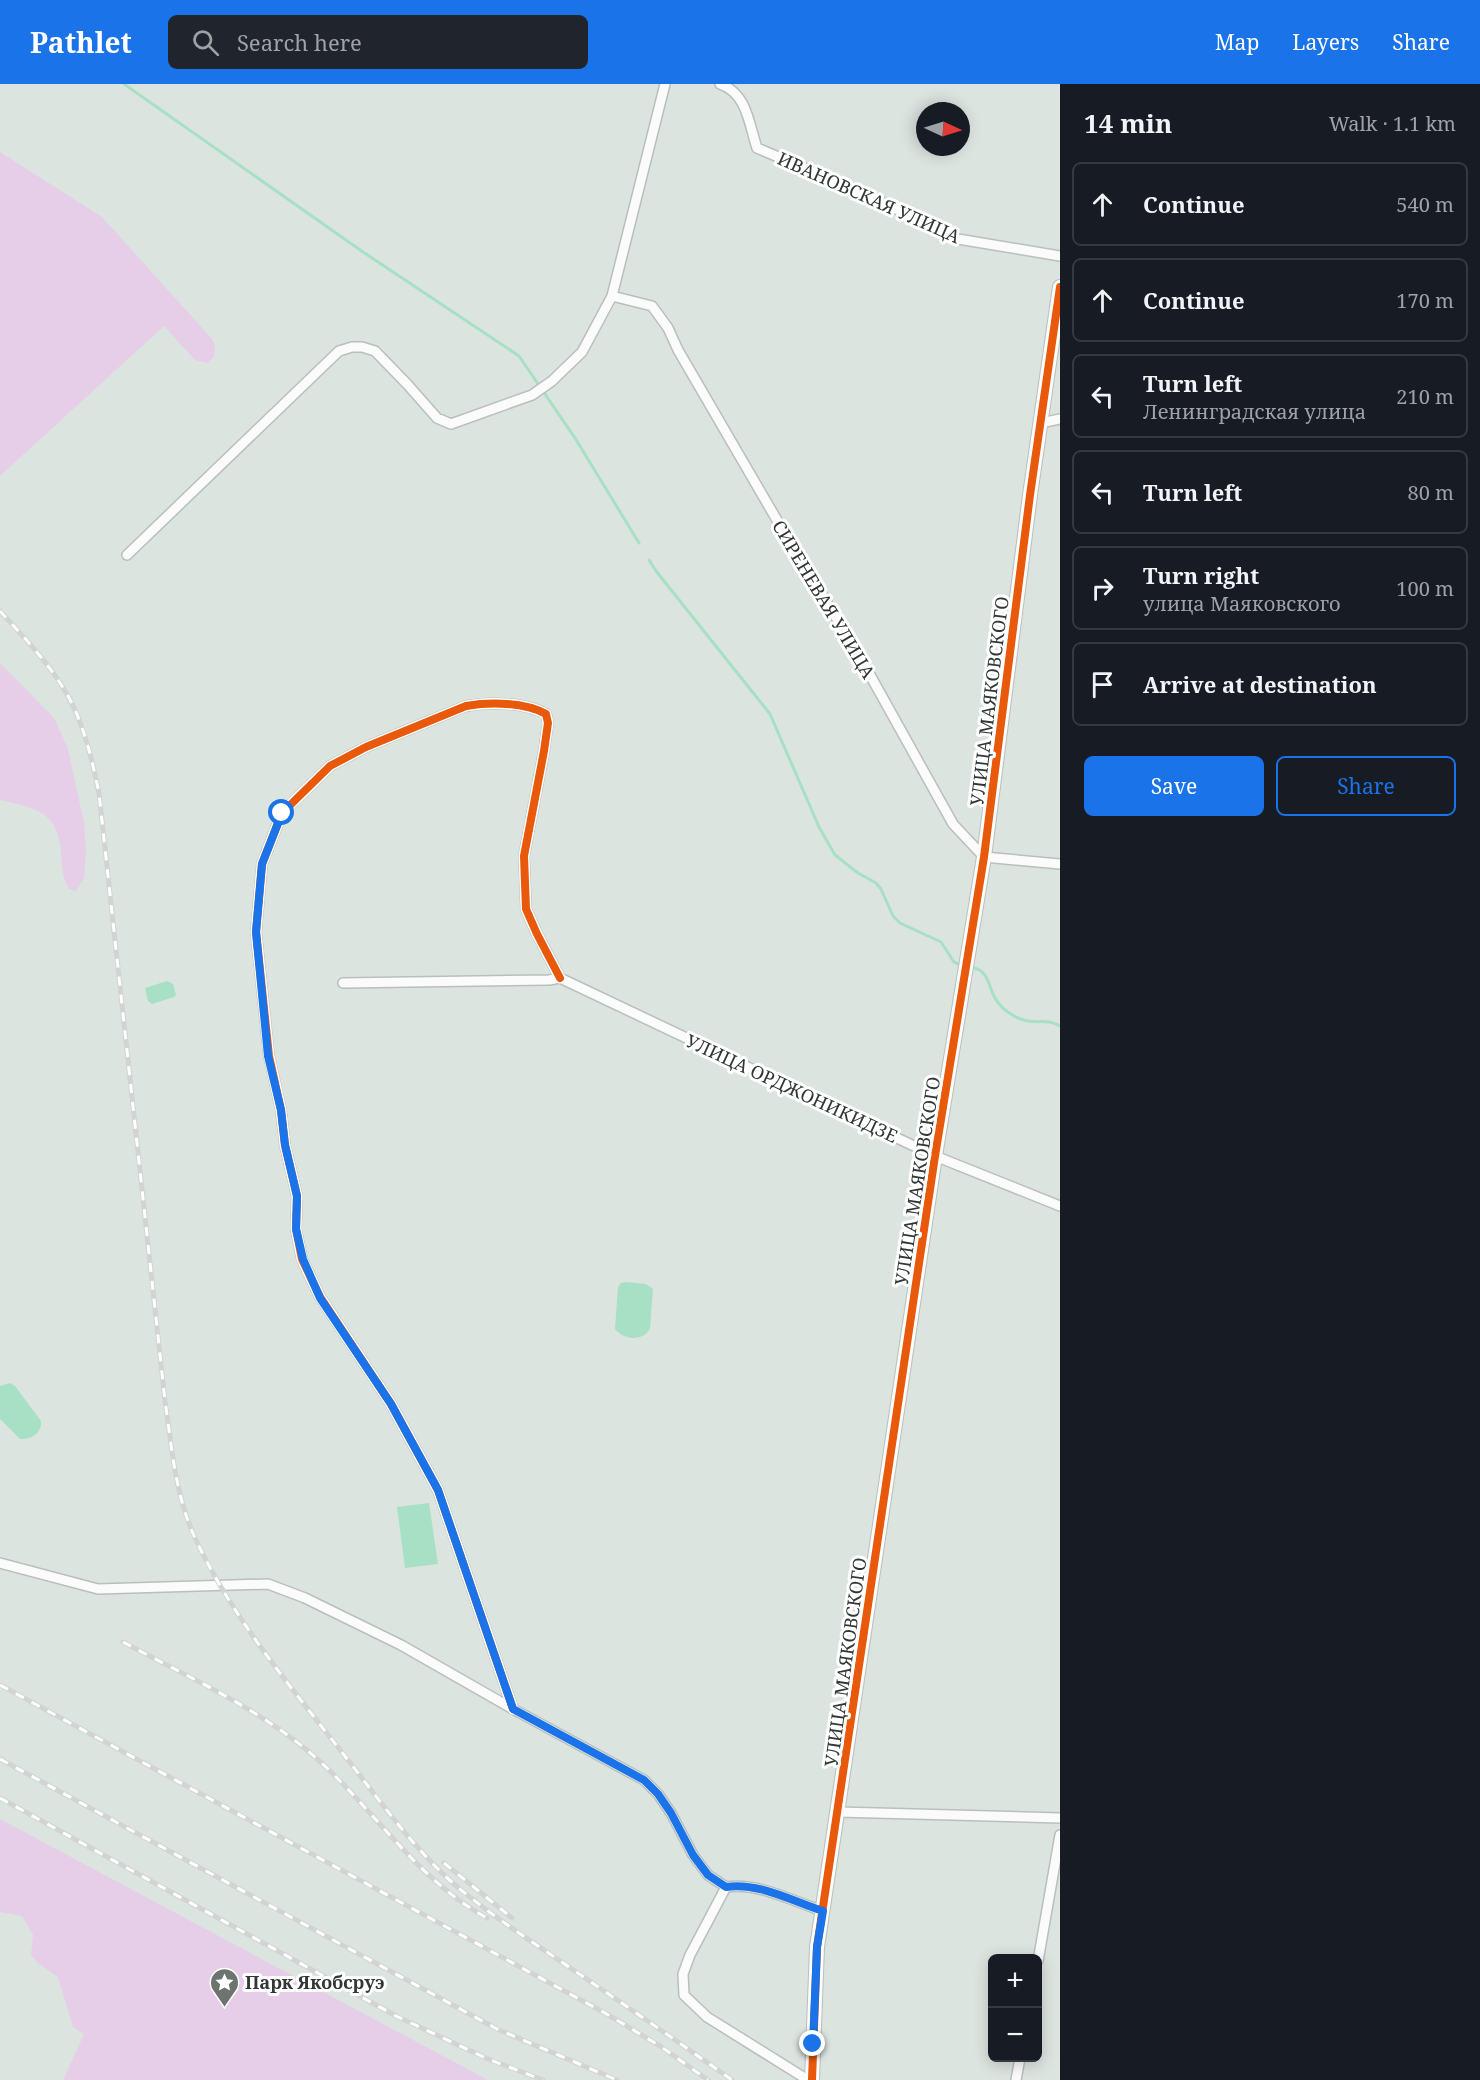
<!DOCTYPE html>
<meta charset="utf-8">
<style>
body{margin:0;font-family:"Noto Serif",serif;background:#20242c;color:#f1f3f6}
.controls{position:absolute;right:18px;bottom:18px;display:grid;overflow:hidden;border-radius:9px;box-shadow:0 3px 15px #0003}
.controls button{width:54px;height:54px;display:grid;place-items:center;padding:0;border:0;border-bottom:2px solid #363941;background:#171b24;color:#f1f3f6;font:30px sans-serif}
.compass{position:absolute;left:916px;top:18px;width:54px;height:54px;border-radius:50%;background:#171b24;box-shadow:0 3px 15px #0003;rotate:94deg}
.stop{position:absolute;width:18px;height:18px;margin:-14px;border:4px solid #1a73e8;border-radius:50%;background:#fff}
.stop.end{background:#1a73e8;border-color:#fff;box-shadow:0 2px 6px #0008}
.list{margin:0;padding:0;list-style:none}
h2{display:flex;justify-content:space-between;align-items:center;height:78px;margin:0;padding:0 24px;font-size:26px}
h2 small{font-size:20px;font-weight:400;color:#9ea1a6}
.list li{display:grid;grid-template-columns:39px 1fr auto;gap:18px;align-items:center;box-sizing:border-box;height:84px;margin:0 12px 12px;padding:0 12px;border:2px solid #363941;border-radius:9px}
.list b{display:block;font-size:22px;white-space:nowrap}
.list p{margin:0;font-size:20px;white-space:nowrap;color:#9ea1a6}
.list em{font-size:20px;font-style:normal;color:#9ea1a6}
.actions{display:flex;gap:12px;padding:18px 24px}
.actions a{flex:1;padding:14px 0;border:2px solid #1a73e8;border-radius:9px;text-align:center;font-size:21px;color:#1a73e8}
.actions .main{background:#1a73e8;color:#fff}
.icon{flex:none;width:33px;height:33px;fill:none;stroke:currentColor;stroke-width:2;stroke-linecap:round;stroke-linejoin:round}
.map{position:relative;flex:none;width:1060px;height:1996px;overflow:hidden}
header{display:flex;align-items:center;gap:36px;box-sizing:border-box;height:84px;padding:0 30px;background:#1a73e8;color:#fff}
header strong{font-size:28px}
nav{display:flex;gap:33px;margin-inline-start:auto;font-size:21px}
.search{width:420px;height:54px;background:#20242c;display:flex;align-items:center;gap:15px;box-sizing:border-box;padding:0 21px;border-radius:9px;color:#9ea1a6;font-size:22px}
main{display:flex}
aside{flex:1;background:#171b24}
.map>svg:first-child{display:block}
</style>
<header>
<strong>Pathlet</strong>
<div class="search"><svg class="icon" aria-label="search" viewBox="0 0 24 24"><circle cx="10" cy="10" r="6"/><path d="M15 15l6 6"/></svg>Search here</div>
<nav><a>Map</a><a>Layers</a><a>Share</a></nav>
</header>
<main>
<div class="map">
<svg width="1060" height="1996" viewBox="0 0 1060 1996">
<rect width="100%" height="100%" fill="#dce4e0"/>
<path fill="#e6cde8" d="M 0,68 L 102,133 L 212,255 L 215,262 L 214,273 L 207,279 L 195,276 L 164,242 L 0,392 Z
M 0,579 L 54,634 L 68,665 L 84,739 L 86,766 L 84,794 L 76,807 L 69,805 C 62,793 62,782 61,768 C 58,727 36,724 0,716 Z
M 0,1735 L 486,1995 L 486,1996 L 63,1996 L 84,1950 L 73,1943 L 58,1893 L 39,1880 L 31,1871 L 33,1851 L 22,1832 L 0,1828 Z"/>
<path fill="#a7e0c4" d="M 167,897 L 173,900 L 176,911 L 174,913 L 152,920 L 148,917 L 145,904 Z
M 626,1198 L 646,1200 L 653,1205 L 650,1244 C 644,1258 623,1256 615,1245 L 618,1203 L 621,1199 Z
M 10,1299 L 15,1302 L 41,1337 C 42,1350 30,1356 20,1355 L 0,1335 L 0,1302 Z
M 429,1419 L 438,1480 L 405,1484 L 397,1423 Z"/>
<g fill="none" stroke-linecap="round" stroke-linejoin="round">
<path stroke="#a7e0c4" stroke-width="3" d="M 124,0 L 363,168 L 519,272 L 575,354 L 639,459
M 649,476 L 656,487 L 770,630 L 819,743 L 835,771 L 858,789 L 876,799 L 881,805 L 893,832 L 900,839 L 941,858 L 954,878 L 961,881
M 970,883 C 993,886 986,907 1000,921 C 1006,928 1019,936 1028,937 C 1042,939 1046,935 1060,942"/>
<defs>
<path id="street" d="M 720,0 C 747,9 749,40 757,64 L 863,109 L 958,155 L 1060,172
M 612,212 L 652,222 L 668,244 L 678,266 L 792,462 L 855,564 L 953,740 L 984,773 L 1060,780
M 1041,339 L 1060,335
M 127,471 L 339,267 L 352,263 L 362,263 L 375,267 L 407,300 L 437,334 L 451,340 L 532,311 L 552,297 L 582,268 L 612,212 L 665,0
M 560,894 L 935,1072 L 1060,1122
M 343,899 L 549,896 L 560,894
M 0,1479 L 98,1505 L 268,1500 L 305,1514 L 401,1561 L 513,1625 L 644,1696 L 658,1710 L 671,1729 L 693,1771 L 708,1791 L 726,1803
M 513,1625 L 438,1406 L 391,1320 L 320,1213 L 302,1175 L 296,1145 L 297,1112 L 285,1061 L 281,1026 L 269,972 L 256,848 L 262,780 L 282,729 L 330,682 L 366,663 L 466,622 C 490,618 524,618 546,630 L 548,639 L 544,667 L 524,772 L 526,825 L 537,850 L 560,894
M 838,1728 L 1060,1734
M 726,1803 L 690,1871 L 683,1890 L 684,1911 L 707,1933 L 808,1996
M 726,1803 C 758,1798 792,1817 823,1827
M 1038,1877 L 1060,1751
M 1016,1996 L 1020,1974"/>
<path id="secondary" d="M 812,1996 L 817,1863 L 935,1072 L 984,773 L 1030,411 L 1060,203"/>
</defs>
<use href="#street" stroke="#b9bfbc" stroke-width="12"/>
<use href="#secondary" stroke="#b9bfbc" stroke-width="16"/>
<use href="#street" stroke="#fafbfa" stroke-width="9"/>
<use href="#secondary" stroke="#fafbfa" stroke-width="14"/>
<defs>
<path id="rail" d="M 0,527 C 21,550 43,573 60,599 C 82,631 91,671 99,709 L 165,1317 C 172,1364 175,1412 196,1456 C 233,1535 291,1603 344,1671 C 379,1715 411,1762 454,1800 C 489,1830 528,1855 566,1881 C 622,1919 677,1957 732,1996
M 123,1558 C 184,1591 254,1622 308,1667 C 371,1720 414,1794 487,1834
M 0,1601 L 605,1929 L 660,1962 L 708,1996
M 0,1675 L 497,1945 L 617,1996
M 0,1714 L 396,1932 L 488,1975 L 543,1996
M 444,1779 L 512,1834"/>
</defs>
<use href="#rail" stroke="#d1d4d2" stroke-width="5"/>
<use href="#rail" stroke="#fff" stroke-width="3" stroke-dasharray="9" stroke-linecap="butt"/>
<defs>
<path id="cycleway" d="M 513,1625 L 438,1406 L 391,1320 L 320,1213 L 302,1175 L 296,1145 L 297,1112 L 285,1061 L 281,1026 L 269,972 L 256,848 L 262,780 L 282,729 L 330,682 L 366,663 L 466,622 C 490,618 524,618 546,630 L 548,639 L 544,667 L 524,772 L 526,825 L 537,850 L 560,894
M 812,1996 L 817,1863 L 935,1072 L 984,773 L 1030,411 L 1060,203"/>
</defs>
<use href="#cycleway" stroke="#fff" stroke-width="11"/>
<use href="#cycleway" stroke="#e8590c" stroke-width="8"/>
</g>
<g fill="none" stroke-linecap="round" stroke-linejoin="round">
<path stroke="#1a73e8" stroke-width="8" d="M 282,729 L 262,780 L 256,848 L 268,972 L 281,1026 L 285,1061 L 297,1112 L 296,1145 L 303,1175 L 320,1214 L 391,1320 L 438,1406 L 513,1625 L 644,1696 L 658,1710 L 671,1729 L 693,1771 L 708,1791 L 726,1803 C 758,1798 792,1817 823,1827 L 817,1863 L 813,1960"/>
</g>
<defs>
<symbol id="sight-pin" viewBox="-11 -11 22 30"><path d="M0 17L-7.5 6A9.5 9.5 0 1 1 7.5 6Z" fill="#6d7470" stroke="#fff"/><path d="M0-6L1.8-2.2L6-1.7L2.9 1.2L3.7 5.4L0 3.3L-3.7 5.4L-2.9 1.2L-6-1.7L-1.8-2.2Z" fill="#fff"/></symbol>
</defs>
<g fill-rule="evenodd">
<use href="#sight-pin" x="208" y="1882" width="33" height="45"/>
</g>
<g text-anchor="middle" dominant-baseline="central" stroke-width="6" stroke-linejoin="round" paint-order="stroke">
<g font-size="18" fill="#313734" stroke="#fff">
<text transform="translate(869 113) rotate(24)">ИВАНОВСКАЯ УЛИЦА</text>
<text transform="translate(824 515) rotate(59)">СИРЕНЕВАЯ УЛИЦА</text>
<text transform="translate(989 617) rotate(-83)">УЛИЦА МАЯКОВСКОГО</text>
<text transform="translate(792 1004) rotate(25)">УЛИЦА ОРДЖОНИКИДЗЕ</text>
<text transform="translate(917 1097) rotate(-81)">УЛИЦА МАЯКОВСКОГО</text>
<text transform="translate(845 1578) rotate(-82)">УЛИЦА МАЯКОВСКОГО</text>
</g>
<g font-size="18" font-weight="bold" fill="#313734" stroke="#fff" text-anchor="start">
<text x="245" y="1898">Парк Якобсруэ</text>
</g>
</g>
</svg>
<div class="controls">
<button>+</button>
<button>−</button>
</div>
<svg class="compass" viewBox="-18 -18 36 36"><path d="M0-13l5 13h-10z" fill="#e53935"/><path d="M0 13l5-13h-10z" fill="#9ea1a6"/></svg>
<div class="stop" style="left:282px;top:729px"></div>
<div class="stop end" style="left:813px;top:1960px"></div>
</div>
<aside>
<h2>14 min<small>Walk · 1.1 km</small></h2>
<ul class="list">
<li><svg class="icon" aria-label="ahead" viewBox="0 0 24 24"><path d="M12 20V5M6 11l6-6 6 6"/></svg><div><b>Continue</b></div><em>540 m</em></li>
<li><svg class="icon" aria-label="ahead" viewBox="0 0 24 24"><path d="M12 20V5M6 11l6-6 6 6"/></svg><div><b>Continue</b></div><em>170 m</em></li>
<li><svg class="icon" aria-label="left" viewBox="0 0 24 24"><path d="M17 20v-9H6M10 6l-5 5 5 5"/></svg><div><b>Turn left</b><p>Ленинградская улица</p></div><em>210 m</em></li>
<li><svg class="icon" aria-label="left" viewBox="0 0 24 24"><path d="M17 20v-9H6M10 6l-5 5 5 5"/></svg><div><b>Turn left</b></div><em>80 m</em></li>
<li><svg class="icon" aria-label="right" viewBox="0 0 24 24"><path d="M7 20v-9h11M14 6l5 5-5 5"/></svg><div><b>Turn right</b><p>улица Маяковского</p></div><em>100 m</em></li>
<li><svg class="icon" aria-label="arrive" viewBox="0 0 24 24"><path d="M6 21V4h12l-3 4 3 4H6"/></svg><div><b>Arrive at destination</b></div></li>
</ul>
<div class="actions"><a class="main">Save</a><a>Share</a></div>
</aside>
</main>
